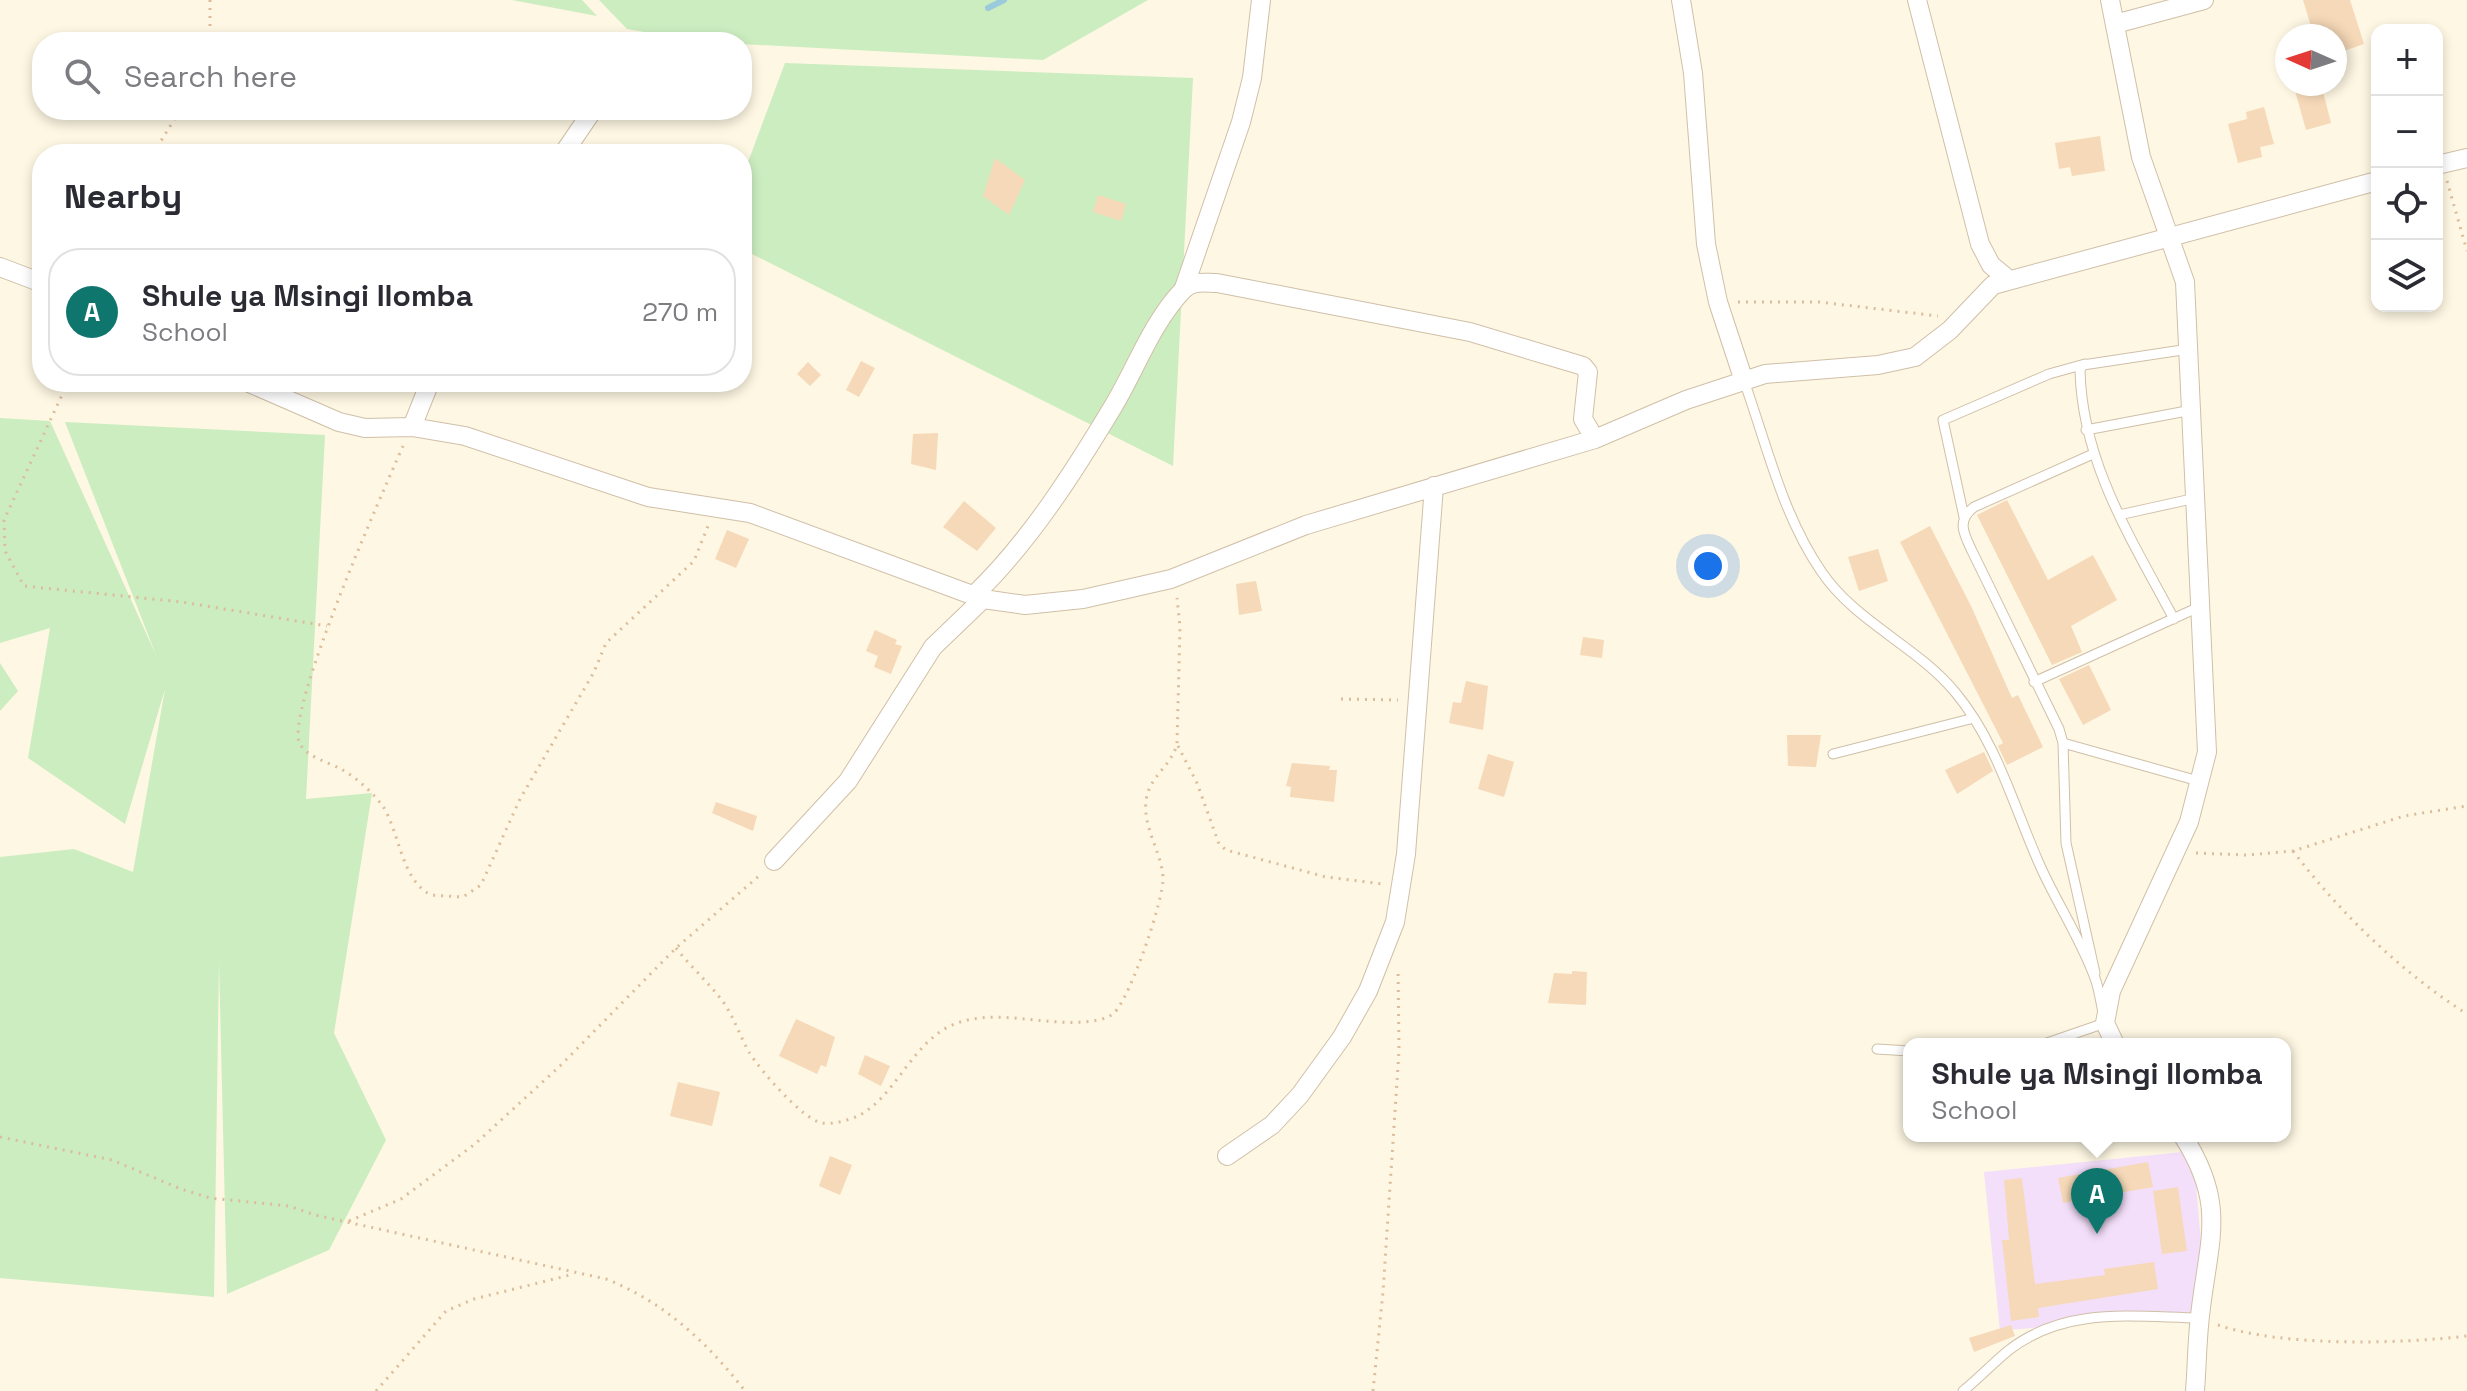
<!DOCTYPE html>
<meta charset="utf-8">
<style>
body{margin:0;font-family:"Space Grotesk",sans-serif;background:#f2f2f3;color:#2b2b33}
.controls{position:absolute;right:24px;top:24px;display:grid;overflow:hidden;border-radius:16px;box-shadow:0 4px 12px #0003}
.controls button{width:72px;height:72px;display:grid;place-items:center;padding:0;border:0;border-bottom:2px solid #e1e1e2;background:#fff;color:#2b2b33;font:40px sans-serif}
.compass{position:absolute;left:2275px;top:24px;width:72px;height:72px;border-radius:50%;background:#fff;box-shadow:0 4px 12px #0003;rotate:273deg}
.you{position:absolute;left:1708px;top:566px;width:28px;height:28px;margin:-20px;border:6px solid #fff;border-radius:50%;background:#1a73e8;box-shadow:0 0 0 12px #1a73e833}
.badge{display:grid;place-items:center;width:52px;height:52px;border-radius:50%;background:#0f766e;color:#fff;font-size:26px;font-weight:700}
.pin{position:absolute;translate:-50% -66px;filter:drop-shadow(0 2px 4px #0008)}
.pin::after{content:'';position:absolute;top:42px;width:28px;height:24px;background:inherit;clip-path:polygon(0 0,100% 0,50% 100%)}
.popup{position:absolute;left:1903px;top:1038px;width:388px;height:104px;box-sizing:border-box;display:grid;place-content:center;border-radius:16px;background:#fff;filter:drop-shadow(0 2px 6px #0005);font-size:26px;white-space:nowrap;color:#7c7c81}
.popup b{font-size:30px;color:#2b2b33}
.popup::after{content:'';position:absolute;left:50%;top:100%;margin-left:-16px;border:16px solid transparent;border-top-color:#fff}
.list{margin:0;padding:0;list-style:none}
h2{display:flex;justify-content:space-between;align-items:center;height:104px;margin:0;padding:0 32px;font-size:34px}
h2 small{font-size:26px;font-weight:400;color:#7c7c81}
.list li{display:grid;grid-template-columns:52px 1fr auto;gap:24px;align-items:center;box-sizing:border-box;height:128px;margin:0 16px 16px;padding:0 16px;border:2px solid #e1e1e2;border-radius:32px}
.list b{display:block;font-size:30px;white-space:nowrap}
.list p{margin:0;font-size:26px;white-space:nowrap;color:#7c7c81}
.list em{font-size:26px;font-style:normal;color:#7c7c81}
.icon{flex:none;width:44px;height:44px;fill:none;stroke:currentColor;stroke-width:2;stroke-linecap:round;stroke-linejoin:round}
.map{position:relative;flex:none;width:2467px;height:1391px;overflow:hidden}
.search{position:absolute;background:#fff;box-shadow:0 4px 12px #0003;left:32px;top:32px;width:720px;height:88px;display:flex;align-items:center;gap:20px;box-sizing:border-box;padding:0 28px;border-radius:32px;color:#7c7c81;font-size:30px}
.panel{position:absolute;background:#fff;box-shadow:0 4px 12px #0003;left:32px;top:144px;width:720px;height:248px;border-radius:32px}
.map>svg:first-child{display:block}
</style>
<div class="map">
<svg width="2467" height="1391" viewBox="0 0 2467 1391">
<rect width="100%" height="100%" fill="#fef7e3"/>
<path fill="#f4dffa" d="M 2193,1151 L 2207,1311 L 2000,1331 L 1984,1172 Z"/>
<path fill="#ccedc0" d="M 512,0 L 582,0 L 597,16 Z
M 599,0 L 1148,0 L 1043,60 L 703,42 L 627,29 Z
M 785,63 L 1193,78 L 1173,466 L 742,249 L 742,178 Z
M 0,418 L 50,421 L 156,655 L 65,422 L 325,435 L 306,799 L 372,793 L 334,1033 L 386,1140 L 329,1250 L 227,1294 L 219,963 L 214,1297 L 0,1278 L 0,857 L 74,849 L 133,872 L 165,689 L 125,824 L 28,758 L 50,628 L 0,643 Z
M 0,663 L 18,691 L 0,711 Z"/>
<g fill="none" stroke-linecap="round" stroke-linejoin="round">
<path stroke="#9bcadc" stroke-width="6" d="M 988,8 L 1004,0"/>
</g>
<path fill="#f6d9b8" d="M 2303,0 L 2350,0 L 2364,44 L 2335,54 L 2335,36 L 2314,36 Z
M 2307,84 L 2321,84 L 2331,123 L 2306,130 L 2294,87 Z
M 2264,107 L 2274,144 L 2260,147 L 2262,157 L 2238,163 L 2228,124 L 2247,119 L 2246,112 Z
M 2100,136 L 2105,171 L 2072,176 L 2070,167 L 2059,169 L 2055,143 Z
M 995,158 L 1025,180 L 1009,215 L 983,196 Z
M 1098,195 L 1126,204 L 1121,221 L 1093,212 Z
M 861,361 L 875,368 L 859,397 L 846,390 Z
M 808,362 L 821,375 L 810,386 L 797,374 Z
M 938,433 L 936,470 L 911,464 L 913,434 Z
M 2007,500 L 2048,580 L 2093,555 L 2117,600 L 2071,626 L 2082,652 L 2052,665 L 1977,515 Z
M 964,501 L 996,528 L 977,551 L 943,527 Z
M 1930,526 L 1971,606 L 2012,698 L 2018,695 L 2043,747 L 2007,765 L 1998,746 L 2003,743 L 1900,542 Z
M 727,530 L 749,539 L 736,568 L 715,559 Z
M 1878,549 L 1888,581 L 1859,591 L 1848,557 Z
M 1256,581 L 1262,611 L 1239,615 L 1236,584 Z
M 875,630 L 897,640 L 895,644 L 902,646 L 891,674 L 874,667 L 878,656 L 866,651 Z
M 1583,637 L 1604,640 L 1602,658 L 1580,655 Z
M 2089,665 L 2111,710 L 2083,725 L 2059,679 Z
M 1466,681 L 1488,686 L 1483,730 L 1449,723 L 1453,702 L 1461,703 Z
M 1787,735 L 1821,735 L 1816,767 L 1788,766 Z
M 1984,752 L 1993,771 L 1957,794 L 1945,770 Z
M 1488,754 L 1514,762 L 1504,797 L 1478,789 Z
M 1292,763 L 1330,766 L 1329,770 L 1337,770 L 1334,802 L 1290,797 L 1291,787 L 1286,786 Z
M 716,802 L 757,816 L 753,831 L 712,813 Z
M 1572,971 L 1587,972 L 1586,1005 L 1548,1003 L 1554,973 L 1572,974 Z
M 796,1019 L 835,1037 L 826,1067 L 821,1065 L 817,1074 L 779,1056 Z
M 865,1055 L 890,1066 L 881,1086 L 858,1074 Z
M 678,1082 L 720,1092 L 712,1126 L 670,1116 Z
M 830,1156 L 852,1165 L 840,1195 L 819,1186 Z
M 2148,1162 L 2153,1187 L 2063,1203 L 2058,1178 Z
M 2022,1178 L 2035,1284 L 2105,1275 L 2104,1269 L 2154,1262 L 2158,1289 L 2038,1308 L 2039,1317 L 2011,1321 L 2002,1240 L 2009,1240 L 2004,1180 Z
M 2178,1187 L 2187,1251 L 2162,1254 L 2153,1191 Z
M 2011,1325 L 2015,1336 L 1974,1352 L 1969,1338 Z"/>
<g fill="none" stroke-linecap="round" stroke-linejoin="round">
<defs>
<path id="lane" d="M 1744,381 C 1767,445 1782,514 1821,571 C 1855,622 1917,646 1955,692 C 1996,741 2013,804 2038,861 C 2055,901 2082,940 2096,981 C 2100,994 2102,1009 2105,1023 L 2044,1044
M 2086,430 L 2192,410
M 2093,454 L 1974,507 C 1956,521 1964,534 1972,551 L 2059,729 L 2063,743 L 2066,843 L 2095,973
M 2119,515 L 2196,498
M 1964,517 L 1943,420 L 2049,374 L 2085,364
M 2174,619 C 2132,540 2082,463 2080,370 L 2083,365 L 2189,349
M 2034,682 L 2199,607
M 2063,743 L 2202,782
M 1833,754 L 1974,718
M 1877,1049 L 1909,1051
M 1963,1391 C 1979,1378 1993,1363 2009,1350 C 2066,1306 2133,1317 2199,1318"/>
<path id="street" d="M 1681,0 L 1693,73 L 1706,244 L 1718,302 L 1744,381
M 1917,0 L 1980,244 L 1991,265 L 2008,279
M 2110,0 L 2141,157 L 2185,282 L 2207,752 L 2189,822 L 2111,991 L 2105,1023 L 2115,1044
M 2115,24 L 2204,0
M 563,154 L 593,110
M 2437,165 L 2467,158
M 0,267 L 42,283
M 1184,288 L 1241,122 L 1252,78 L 1261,0
M 247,382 L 339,422 L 365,428 L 412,427 L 465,436 L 648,497 L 750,513 L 983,599 L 1025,605 L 1083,599 L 1171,579 L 1306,525 L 1595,439 L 1686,400 L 1765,374 L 1878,365 L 1915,357 L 1950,330 L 1993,285 L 2377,181
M 412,427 L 430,382
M 973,596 C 1029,543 1075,470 1114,405 C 1136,368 1153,321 1183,290 C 1192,280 1205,283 1217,283 L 1470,332 L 1583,366 L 1588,372 L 1583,419 L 1595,439
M 774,861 L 848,781 L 933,647 L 983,599
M 2183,1136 C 2228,1206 2208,1241 2200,1316 C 2197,1341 2197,1366 2195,1391
M 1227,1156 L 1272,1125 L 1300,1095 L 1342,1037 L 1368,991 L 1395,922 L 1406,854 L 1434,486"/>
</defs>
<use href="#lane" stroke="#d0bfa8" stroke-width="11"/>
<use href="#street" stroke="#d0bfa8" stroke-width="20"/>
<path stroke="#dbbc9b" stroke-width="3" stroke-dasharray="2 6" stroke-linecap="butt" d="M 210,42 L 210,0
M 153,154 L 180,110
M 2447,181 L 2467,251
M 1738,302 L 1819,302 L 1938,316
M 68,382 L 4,520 L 5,551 L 24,586 L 182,602 L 327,626
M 403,446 C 385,487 283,715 300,744 C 307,757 328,762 341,769 C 357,778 371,791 382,805 C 400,831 400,879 431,895 L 463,897 L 481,885 L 520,799 L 594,672 L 606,643 L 694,561 L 708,526
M 1341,699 L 1398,700
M 1178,746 L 1197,783 L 1219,844 L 1226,850 L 1326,877 L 1383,884
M 2293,851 C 2340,913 2401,972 2467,1014
M 2196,853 L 2247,855 L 2293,851 L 2404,816 L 2467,806
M 676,948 C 691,967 710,984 724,1003 C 734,1018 740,1036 749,1052 C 759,1069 803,1120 822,1123 C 833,1125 848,1120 858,1116 C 895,1097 910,1047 948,1027 C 992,1005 1044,1028 1092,1021 C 1100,1020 1108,1018 1114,1013 C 1130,998 1164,900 1163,877 C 1161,851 1143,828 1146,801 C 1149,776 1171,767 1177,744 L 1180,627 L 1177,598
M 0,1137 L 112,1160 L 181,1189 L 210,1198 L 289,1206 L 315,1215 L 606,1279 C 664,1302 707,1342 745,1391
M 349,1221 L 401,1199 L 475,1144 L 560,1066 L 676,948 L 760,875
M 2218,1325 C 2282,1347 2399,1344 2467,1336
M 376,1391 L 446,1311 L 474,1299 L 574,1274
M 1373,1391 L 1383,1292 L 1399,1051 L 1398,968"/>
<use href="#lane" stroke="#fff" stroke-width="9"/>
<use href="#street" stroke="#fff" stroke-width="18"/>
</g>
</svg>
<div class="controls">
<button>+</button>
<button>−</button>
<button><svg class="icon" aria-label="locate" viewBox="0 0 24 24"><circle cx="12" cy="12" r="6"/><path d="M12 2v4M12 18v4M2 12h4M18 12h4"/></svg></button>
<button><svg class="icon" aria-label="layers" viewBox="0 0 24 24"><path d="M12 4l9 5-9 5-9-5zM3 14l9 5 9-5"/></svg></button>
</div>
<svg class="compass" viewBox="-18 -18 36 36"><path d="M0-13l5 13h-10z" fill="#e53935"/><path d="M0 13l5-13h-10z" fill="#7c7c81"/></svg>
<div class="you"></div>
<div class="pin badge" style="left:2097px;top:1234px">A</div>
<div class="popup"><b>Shule ya Msingi Ilomba</b>School</div>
<div class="search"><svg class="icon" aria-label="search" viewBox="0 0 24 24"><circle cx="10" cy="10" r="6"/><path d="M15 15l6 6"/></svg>Search here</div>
<section class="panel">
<h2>Nearby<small></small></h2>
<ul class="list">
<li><span class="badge">A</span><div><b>Shule ya Msingi Ilomba</b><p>School</p></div><em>270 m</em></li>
</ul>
</section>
</div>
